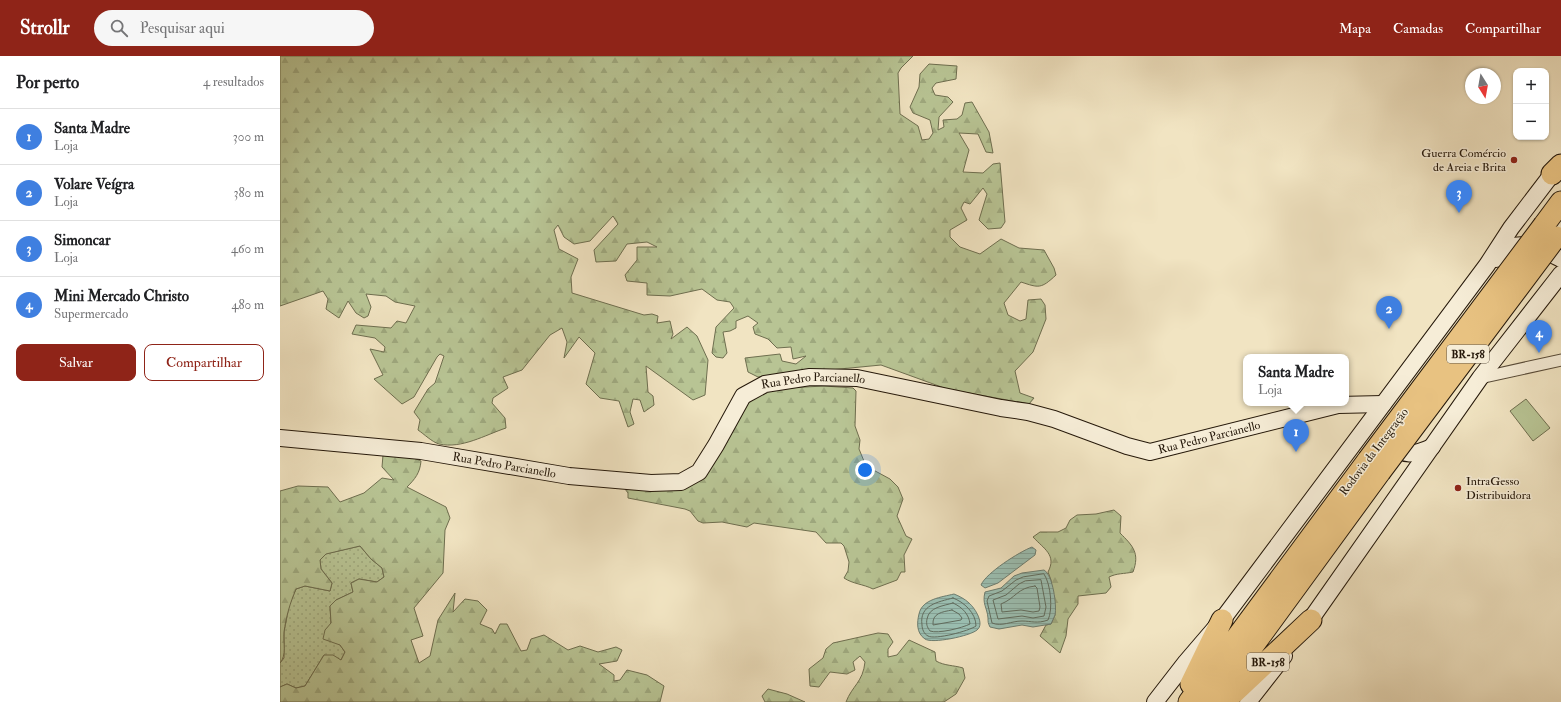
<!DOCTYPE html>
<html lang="pt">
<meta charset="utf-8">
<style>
body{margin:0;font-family:"IM FELL Double Pica",serif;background:#f6f6f6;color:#202124}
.controls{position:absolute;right:12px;top:12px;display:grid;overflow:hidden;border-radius:8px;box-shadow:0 1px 3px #0004}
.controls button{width:36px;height:36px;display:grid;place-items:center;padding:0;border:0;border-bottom:1px solid #e0e0e0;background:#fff;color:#202124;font:20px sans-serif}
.compass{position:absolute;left:1185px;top:12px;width:36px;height:36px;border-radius:50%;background:#fff;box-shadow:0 1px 3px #0004;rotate:169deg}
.you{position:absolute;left:585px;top:414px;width:14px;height:14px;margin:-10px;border:3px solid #fff;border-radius:50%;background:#1a73e8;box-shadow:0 0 0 6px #1a73e833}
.badge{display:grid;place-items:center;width:26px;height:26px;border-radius:50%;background:#8f2418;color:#fff;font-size:13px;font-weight:700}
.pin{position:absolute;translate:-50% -33px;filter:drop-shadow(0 1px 2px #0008)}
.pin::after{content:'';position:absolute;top:21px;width:14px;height:12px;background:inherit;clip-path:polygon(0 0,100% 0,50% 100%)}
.popup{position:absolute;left:963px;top:298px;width:106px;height:52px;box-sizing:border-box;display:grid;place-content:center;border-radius:8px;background:#fff;filter:drop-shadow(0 1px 3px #0005);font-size:13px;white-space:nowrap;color:#757577}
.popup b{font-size:15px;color:#202124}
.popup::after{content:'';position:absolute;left:50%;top:100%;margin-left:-8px;border:8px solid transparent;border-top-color:#fff}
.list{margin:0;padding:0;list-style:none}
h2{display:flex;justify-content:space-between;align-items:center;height:52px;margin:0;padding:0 16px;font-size:17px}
h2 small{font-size:13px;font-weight:400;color:#757577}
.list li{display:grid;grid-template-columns:26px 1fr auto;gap:12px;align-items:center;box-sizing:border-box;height:56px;padding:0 16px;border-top:1px solid #e0e0e0}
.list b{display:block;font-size:15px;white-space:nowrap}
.list p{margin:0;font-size:13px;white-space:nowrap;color:#757577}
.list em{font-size:13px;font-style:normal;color:#757577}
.actions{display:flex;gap:8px;padding:12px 16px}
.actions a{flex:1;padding:9px 0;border:1px solid #8f2418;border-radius:8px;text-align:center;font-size:14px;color:#8f2418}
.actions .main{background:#8f2418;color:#fff}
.icon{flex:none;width:22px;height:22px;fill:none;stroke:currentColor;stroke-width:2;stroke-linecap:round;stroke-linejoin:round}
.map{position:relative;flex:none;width:1281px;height:646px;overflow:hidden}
header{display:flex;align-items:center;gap:24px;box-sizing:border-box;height:56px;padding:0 20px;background:#8f2418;color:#fff}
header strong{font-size:19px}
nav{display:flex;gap:22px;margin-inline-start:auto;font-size:14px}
.search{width:280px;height:36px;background:#f6f6f6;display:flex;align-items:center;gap:10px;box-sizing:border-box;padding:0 14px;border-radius:22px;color:#757577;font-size:15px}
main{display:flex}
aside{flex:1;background:#fff}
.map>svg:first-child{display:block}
</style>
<header>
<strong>Strollr</strong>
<div class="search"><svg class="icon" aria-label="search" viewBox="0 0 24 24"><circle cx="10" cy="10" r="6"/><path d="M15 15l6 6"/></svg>Pesquisar aqui</div>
<nav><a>Mapa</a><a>Camadas</a><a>Compartilhar</a></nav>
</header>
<main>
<aside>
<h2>Por perto<small>4 resultados</small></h2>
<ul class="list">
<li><span class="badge" style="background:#3f7fe0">1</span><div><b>Santa Madre</b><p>Loja</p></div><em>300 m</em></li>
<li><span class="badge" style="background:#3f7fe0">2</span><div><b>Volare Veígra</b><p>Loja</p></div><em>380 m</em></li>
<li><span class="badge" style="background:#3f7fe0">3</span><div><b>Simoncar</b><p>Loja</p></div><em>460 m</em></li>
<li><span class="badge" style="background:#3f7fe0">4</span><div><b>Mini Mercado Christo</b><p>Supermercado</p></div><em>480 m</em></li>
</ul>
<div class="actions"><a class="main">Salvar</a><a>Compartilhar</a></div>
</aside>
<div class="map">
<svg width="1281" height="646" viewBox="0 0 1281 646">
<defs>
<pattern id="grass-dots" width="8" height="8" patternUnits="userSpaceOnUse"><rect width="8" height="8" fill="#b8c494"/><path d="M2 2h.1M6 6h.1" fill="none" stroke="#9ea87e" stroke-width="1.8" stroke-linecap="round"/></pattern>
<pattern id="forest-firs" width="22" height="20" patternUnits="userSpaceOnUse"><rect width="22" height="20" fill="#b8c494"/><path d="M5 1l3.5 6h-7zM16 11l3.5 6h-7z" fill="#9ea87e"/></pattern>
<pattern id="water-rules" width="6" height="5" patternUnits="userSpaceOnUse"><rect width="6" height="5" fill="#9bbfb2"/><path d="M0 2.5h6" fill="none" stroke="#85a398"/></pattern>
</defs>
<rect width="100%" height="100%" fill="#f1e4c2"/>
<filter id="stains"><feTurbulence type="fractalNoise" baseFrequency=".005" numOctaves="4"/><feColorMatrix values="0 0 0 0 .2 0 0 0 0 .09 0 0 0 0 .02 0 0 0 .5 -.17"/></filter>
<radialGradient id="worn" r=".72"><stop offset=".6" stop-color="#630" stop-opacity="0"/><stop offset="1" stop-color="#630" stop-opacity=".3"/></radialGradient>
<path fill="url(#grass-dots)" stroke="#6e6e4f" d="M 80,490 L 91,503 L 102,512 L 104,521 L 97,526 L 79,523 L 71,527 L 73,536 L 56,544 L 50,550 L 51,568 L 45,574 L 60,589 L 65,596 L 61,604 L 44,599 L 25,630 L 16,632 L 7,628 L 0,631 L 0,607 L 4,602 L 4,576 L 9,550 L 16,533 L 25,530 L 50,535 L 52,527 L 41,513 L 40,504 L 45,498 Z"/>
<path fill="url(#forest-firs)" stroke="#6e6e4f" d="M 0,0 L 633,0 L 621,12 L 618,17 L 620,58 L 638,70 L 642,84 L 649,83 L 653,77 L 650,64 L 633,57 L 630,51 L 639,31 L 640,18 L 649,8 L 677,10 L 676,23 L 656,27 L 652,32 L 655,39 L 668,41 L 673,46 L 659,61 L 658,74 L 664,71 L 663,64 L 677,63 L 682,59 L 685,47 L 692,46 L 709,76 L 713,97 L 706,96 L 698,78 L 679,77 L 689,94 L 683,116 L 703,117 L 713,108 L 720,107 L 725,166 L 721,172 L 708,173 L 699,164 L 707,138 L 703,132 L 690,148 L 684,146 L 681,152 L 687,164 L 670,174 L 670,181 L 680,191 L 700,198 L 721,183 L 739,192 L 764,194 L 774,212 L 776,219 C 761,233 759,232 741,226 L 724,247 L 728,259 L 740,265 L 746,263 L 748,244 L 761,243 L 765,249 L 766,263 L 753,296 L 735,315 L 740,337 L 754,342 L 749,348 L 667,333 L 601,309 L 478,321 L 468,316 L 465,302 L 500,298 L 502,305 L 516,308 L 526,300 L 513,303 L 511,291 L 497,292 L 488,283 L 475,278 L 473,271 L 478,267 L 468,260 L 456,265 L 456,272 L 450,275 L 443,276 L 447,297 L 443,302 L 436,301 L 432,297 L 436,271 L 454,252 L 450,246 L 437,244 L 422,233 L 390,240 L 367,239 L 367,227 L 347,225 L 345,219 L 357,204 L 357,191 L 377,191 L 367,186 L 347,188 L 336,205 L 316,206 L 314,194 L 338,168 L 333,160 L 310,185 L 294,188 L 284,181 L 278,169 L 274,174 L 279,193 L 298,203 L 291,221 L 292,237 L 364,259 L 372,258 L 378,260 L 377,267 L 390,265 L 393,278 L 391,283 L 407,271 L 417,280 L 428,304 L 425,339 L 413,344 L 366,310 L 368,336 L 373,340 L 374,349 L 364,356 L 360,344 L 353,343 L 350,356 L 354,368 L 348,371 L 339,345 L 320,342 L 306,328 L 315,297 L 299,281 L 284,302 L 287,286 L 282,272 L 270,279 L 242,314 L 223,321 L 228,332 L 213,342 L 212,347 L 225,362 L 226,372 C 205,379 182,393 159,388 C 152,386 144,378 138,374 L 140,364 L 134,356 L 148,333 L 155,327 L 164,300 L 160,298 L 157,301 L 134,341 L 122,348 L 94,323 L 103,319 L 90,293 L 104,296 L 105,291 L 95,282 L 72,278 L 76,269 L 111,272 L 117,265 L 126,267 L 135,250 L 115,246 L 106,240 L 86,238 L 91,251 L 88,260 L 84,262 L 76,257 L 68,245 L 59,262 L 46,253 L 48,243 L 43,235 L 0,250 Z
M 544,330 L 573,332 L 576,335 L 575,370 L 580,384 L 579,393 L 586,410 L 610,423 L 618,431 L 623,443 L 617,460 L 626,480 L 632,483 L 624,499 L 625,516 L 621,516 L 617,524 L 593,533 C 583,528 573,528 564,522 L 568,515 L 569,506 L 564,490 L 561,487 L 546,487 L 536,476 L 474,467 L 467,471 L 442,466 L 423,467 L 418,465 L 410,455 L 405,453 L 348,442 L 348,437 L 345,433 L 404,433 L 458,358 L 469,346 L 488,333 Z
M 103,399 L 129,400 L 141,405 C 140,417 135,423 127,431 L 166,451 L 170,462 L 165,474 L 163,517 L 134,552 L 143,580 L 131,584 L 139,607 L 150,600 L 158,564 L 175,537 L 173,556 L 185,543 L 198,545 L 207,554 L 200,568 L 212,573 L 215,578 L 220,568 L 227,568 L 241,595 L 247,594 L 251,583 L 264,579 L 288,594 L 300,590 L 318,596 L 336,591 L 342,594 L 337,605 L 319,608 L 334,619 L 334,625 L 340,624 L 347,614 L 367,619 L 384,630 L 380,646 L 0,646 L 0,631 L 7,628 L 16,632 L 25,630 L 44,599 L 53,599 L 61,604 L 65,596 L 60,589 L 43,583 L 45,574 L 51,567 L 50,550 L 56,544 L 73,536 L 71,527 L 79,523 L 97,526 L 104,521 L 102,512 L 91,503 L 80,490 L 46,498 L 40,504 L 41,513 L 52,527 L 50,535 L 25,530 L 16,533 C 10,547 6,561 4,576 C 3,587 7,599 0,607 L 0,435 L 18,430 L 48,431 L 60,446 L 84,437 L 102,422 L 114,424 L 102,411 Z
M 834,454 L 841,460 L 840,477 C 853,490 860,497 853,516 C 844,518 837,517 829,521 L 831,531 L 826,537 L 798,540 L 798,548 L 788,563 L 786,580 L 780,597 L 760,580 L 766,569 L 771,568 L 775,559 L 771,524 L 768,516 C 777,499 764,493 753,481 L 760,476 L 778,476 L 786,472 L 790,464 L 797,459 L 816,458 Z
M 598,577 L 608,578 L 613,586 L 608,593 L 608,601 L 617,599 L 629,584 L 655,596 L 656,605 C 665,610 673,609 683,612 L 685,622 L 676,638 L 664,646 L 566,646 C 572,630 583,626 585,606 L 580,600 L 573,606 L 575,614 L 567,618 L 550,616 L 539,631 L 530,630 L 529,613 L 543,602 L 546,593 L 553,587 Z
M 488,633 L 507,638 L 525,646 L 485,646 L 482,640 Z"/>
<path fill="#b8c494" stroke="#6e6e4f" d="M 1246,343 L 1270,372 L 1253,385 L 1230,355 Z"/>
<path fill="url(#water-rules)" stroke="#6c7c6f" d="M 752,491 L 756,494 L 755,499 L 718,527 L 705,532 L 701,529 C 706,517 739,496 752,491 Z
M 764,514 C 773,519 777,550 775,559 C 774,562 772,565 771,568 L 753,571 L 742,569 L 719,573 L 710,571 C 708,567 708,566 708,562 C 707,551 702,548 705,536 L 721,532 L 734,520 L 742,517 Z
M 674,538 C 679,540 685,543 689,547 C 695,552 705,568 697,574 C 690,580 652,588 645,583 C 636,577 637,566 639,558 C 642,543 662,541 674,538 Z"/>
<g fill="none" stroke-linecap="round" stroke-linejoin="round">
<path stroke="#606c5e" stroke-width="1" d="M 764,518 C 771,528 773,554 768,564 C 757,568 751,565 742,565 C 731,565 722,571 712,567 L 707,545 L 709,540 L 722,535 L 736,524 L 743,521 Z
M 761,524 L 766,551 L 764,560 L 753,562 L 742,560 L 718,563 L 713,544 L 726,539 L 739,528 L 745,525 Z
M 755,530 L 757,532 L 760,551 L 759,555 L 753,556 L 741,554 L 722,556 L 721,548 C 736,542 737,532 755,530 Z
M 673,542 C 684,546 696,557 696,570 C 689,575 655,584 648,580 C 644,578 642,573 642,569 C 639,549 658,546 673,542 Z
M 673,547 C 682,551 689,558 690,568 C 682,572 658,578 650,575 C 647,571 646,568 647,563 C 649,551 663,550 673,547 Z
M 672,554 L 679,558 L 682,562 L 681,564 L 653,569 C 652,557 662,556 672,554 Z"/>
<defs>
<path id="street" d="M 1200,322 L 1281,304"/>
<g id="secondary">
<path d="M 1216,203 C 1220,199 1225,193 1230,191 C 1248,185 1267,196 1281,203"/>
<path id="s1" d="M 0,382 L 141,395 L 289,420 L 371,427 L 401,426 L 419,416 L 436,389 L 463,340 L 485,328 L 530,321 L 577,322 L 721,352 L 748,356 L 774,363 L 847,390 L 870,396 L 1058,349 L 1103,348"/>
<path d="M 1109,386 C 1124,402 1134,399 1152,391"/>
<path d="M 1024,573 L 1200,322 L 1281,218"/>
<path d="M 875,646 L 906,606 L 942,564 L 1207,209 L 1231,172 L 1279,109"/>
<path d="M 968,646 L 1004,600"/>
</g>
<path id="highway" d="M 1272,118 L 1281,109
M 1264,169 L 1281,146
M 911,628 L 942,564
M 909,646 L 1088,404
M 932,646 L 1100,416
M 944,646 L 1031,564"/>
</defs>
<use href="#street" stroke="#584b38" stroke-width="13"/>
<use href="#secondary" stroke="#25180a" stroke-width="18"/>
<use href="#highway" stroke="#25180a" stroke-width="23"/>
<use href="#street" stroke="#f6edd7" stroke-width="11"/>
<use href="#secondary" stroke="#f6edd7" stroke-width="16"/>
<use href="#highway" stroke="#e8c281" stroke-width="21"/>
<defs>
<path id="highway-bridge" d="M 1088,404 L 1264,169
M 1100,416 L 1276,181"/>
</defs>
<use href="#highway-bridge" stroke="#25180a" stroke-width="23" stroke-linecap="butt"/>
<use href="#highway-bridge" stroke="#e8c281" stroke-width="21"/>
</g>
<g fill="#8f2418" stroke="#f6edd7" stroke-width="1.5">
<circle cx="1234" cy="104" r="4"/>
<circle cx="1178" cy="432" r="4"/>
</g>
<g text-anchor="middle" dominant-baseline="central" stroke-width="3" stroke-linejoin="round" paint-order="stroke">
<g fill="#f6edd7" stroke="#645848" stroke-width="1">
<rect x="1167" y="289" width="42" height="18" rx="3"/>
<rect x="967" y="597" width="42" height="18" rx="3"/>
</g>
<g font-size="11" font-weight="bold" fill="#25180a">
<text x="1188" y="298">BR-158</text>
<text x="988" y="606">BR-158</text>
</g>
<g font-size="12" fill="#25180a" stroke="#f6edd7" text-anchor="end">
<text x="1226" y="97">Guerra Comércio<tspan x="1226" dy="14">de Areia e Brita</tspan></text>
<text x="1186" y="425" text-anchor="start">IntraGesso<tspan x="1186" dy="14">Distribuidora</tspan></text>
</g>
<g font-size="12" fill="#25180a" stroke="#f6edd7">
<text stroke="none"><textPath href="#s1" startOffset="586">Rua Pedro Parcianello</textPath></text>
<text stroke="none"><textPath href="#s1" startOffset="994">Rua Pedro Parcianello</textPath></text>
<text transform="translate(1094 396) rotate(-53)">Rodovia da Integração</text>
<text stroke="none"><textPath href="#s1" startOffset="226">Rua Pedro Parcianello</textPath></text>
</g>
</g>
<rect width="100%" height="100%" filter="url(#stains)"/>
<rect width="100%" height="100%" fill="url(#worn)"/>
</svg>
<div class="controls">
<button>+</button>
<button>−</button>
</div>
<svg class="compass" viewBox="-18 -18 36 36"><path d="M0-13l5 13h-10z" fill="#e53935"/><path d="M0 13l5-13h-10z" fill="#757577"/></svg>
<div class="you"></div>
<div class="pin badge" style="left:1016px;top:396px;background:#3f7fe0">1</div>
<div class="popup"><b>Santa Madre</b>Loja</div>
<div class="pin badge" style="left:1109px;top:273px;background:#3f7fe0">2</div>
<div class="pin badge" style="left:1179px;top:157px;background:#3f7fe0">3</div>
<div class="pin badge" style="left:1259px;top:297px;background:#3f7fe0">4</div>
</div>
</main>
